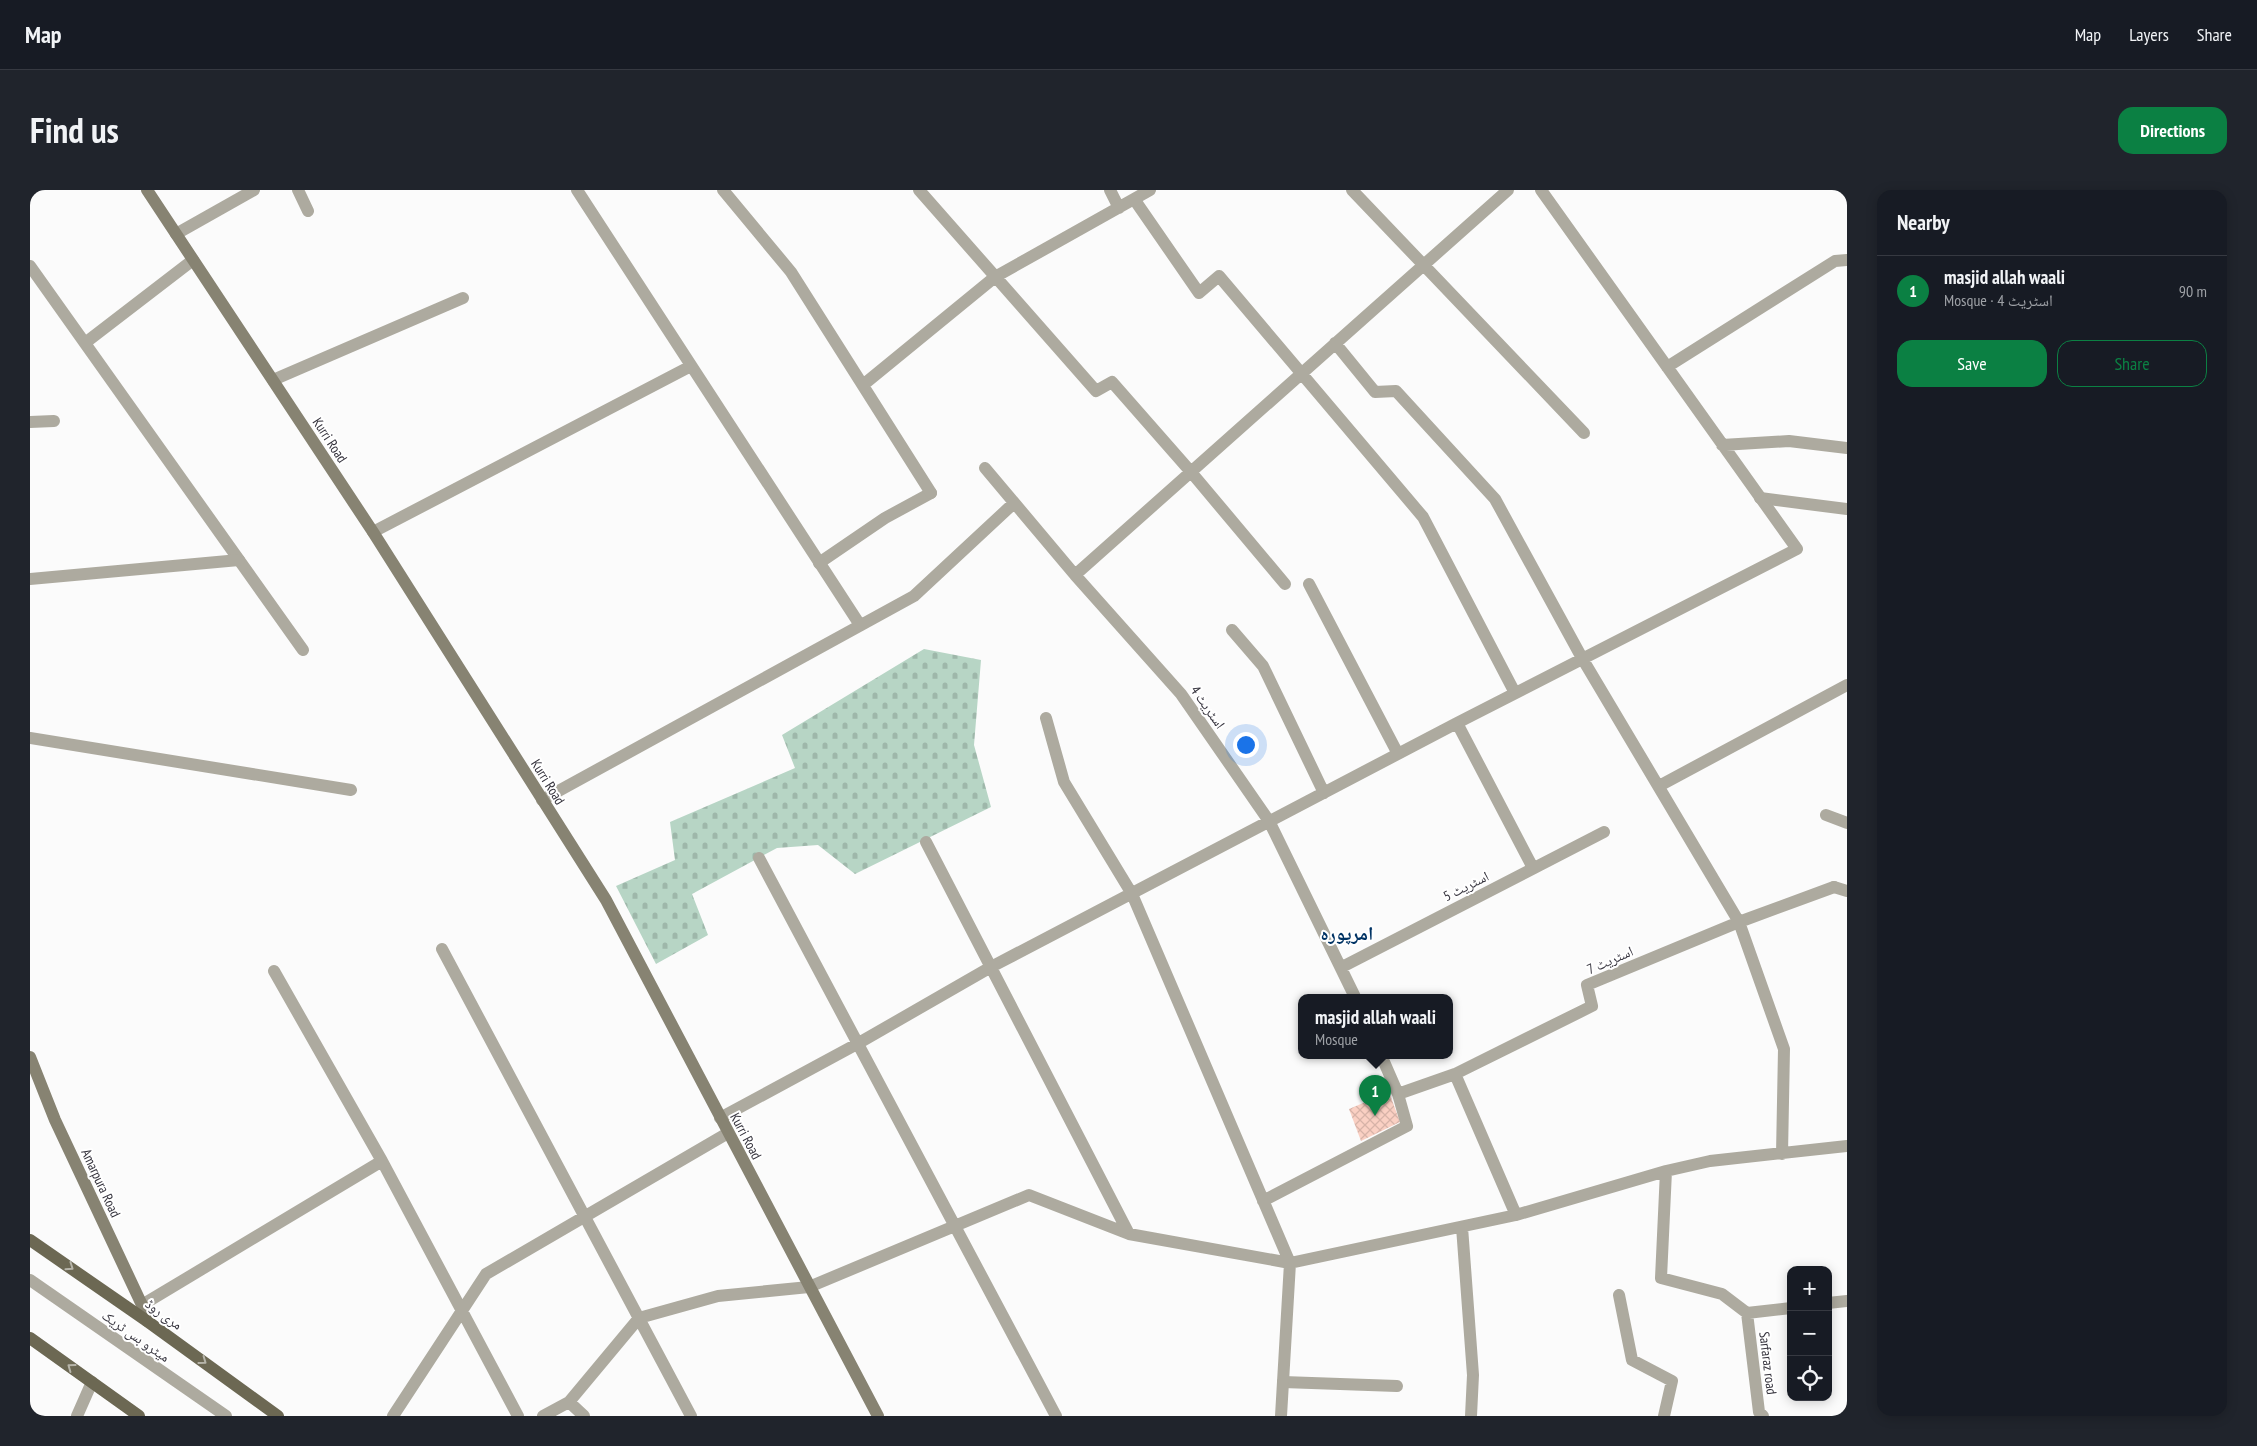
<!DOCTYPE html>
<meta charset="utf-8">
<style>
body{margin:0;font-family:"PT Sans Narrow","Noto Naskh Arabic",sans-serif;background:#20242c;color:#f1f3f6}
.controls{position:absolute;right:15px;bottom:15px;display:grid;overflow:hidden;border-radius:10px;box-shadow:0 2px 12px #0003}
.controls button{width:45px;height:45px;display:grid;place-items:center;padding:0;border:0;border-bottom:1px solid #363941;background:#171b24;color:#f1f3f6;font:25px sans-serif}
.you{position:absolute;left:1215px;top:554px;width:18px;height:18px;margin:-12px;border:4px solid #fff;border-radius:50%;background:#1a73e8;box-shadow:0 0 0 8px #1a73e833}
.badge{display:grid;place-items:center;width:32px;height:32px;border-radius:50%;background:#0b8043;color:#fff;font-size:16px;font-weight:700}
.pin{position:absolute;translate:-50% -41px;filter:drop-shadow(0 1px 2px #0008)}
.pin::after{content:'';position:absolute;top:26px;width:18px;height:15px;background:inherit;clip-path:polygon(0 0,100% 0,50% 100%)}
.popup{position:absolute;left:1268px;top:804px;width:155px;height:65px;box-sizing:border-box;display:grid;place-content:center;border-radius:10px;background:#171b24;filter:drop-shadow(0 1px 4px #0005);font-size:16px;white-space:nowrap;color:#9ea1a6}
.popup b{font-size:19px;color:#f1f3f6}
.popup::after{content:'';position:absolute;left:50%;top:100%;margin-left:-10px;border:10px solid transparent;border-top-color:#171b24}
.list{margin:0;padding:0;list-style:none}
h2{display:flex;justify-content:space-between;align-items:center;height:65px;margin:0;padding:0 20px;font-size:21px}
h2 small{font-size:16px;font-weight:400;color:#9ea1a6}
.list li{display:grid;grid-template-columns:32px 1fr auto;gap:15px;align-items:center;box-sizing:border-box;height:70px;padding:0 20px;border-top:1px solid #363941}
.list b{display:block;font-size:19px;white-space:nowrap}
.list p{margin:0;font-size:16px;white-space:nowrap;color:#9ea1a6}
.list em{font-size:16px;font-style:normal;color:#9ea1a6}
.actions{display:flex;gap:10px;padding:15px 20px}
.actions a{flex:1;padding:11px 0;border:1px solid #0b8043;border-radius:15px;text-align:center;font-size:18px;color:#0b8043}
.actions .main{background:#0b8043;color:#fff}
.icon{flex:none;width:28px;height:28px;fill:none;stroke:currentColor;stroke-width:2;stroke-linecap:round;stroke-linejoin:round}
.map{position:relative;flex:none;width:1817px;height:1226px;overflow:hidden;border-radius:15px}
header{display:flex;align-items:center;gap:30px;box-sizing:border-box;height:70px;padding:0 25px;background:#171b24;border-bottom:1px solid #363941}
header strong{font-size:24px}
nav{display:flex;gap:28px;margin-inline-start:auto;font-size:18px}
.intro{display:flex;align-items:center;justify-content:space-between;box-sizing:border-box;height:120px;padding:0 30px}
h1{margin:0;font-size:35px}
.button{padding:12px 22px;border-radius:15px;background:#0b8043;color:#fff;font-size:18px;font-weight:700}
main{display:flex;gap:30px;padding:0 30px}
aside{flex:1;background:#171b24;border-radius:15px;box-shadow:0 2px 12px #0003}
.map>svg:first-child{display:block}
</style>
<header>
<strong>Map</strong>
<nav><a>Map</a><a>Layers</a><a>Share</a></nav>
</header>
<div class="intro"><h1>Find us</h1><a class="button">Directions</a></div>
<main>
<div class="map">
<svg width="1817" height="1226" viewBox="0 0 1817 1226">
<defs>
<pattern id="cemetery-stones" width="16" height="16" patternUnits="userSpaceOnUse" patternTransform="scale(1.25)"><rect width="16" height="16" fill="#b7d5c5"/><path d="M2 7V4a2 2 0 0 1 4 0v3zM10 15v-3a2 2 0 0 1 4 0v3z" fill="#9eb7aa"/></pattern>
<pattern id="building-cross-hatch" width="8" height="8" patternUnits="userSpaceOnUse" patternTransform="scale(1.25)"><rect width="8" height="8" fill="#fad0c3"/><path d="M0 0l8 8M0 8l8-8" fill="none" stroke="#d7b3a8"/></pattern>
</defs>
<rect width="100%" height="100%" fill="#fbfbfb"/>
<path fill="url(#cemetery-stones)" d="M 894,459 L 951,470 L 944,555 L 961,617 L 825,684 L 788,655 L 747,658 L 662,704 L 678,745 L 626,774 L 586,696 L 645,670 L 640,632 L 765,578 L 752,545 Z"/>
<path fill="url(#building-cross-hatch)" d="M 1359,902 L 1370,932 L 1331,951 L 1319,919 Z"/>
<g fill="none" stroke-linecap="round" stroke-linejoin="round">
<path stroke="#adaa9f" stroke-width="12" d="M 0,76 L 273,460
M 55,153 L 163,70
M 0,232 L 24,231
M 1730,308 L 1817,319
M 789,373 L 855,328 L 901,303
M 1804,697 L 1817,701
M 0,1090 L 196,1226
M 1253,1192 L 1367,1196"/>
<path stroke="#adaa9f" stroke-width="12" d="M 268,0 L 278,21
M 547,0 L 830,435
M 693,0 L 761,82 L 901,303
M 889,0 L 1066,201 L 1082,192 L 1161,282 L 1255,394
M 1080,0 L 1089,18
M 1322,0 L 1554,243
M 1104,9 L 1169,103 L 1189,86 L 1393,327 L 1485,503
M 146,44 L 224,0
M 1305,153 L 1345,202 L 1366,201 L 1465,309 L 1552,468 L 1709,732 L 1754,859 L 1752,964
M 1637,177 L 1805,71 L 1817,70
M 243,190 L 433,108
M 833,195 L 965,87 L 1120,0
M 1692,255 L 1759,251 L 1817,258
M 955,278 L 1045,385 L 1151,504 L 1239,631 L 1325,807
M 343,342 L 661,176
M 1045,385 L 1478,0
M 0,389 L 209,370
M 1279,394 L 1368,564
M 1202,440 L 1233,476 L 1294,603
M 1016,528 L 1034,592 L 1102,704 L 1260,1073 L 1486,1025 L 1636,981 L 1680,971 L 1817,956
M 1427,533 L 1503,678
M 0,548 L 321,600
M 1629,596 L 1817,495
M 512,610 L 884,406 L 984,313
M 1796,625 L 1817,633
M 896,652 L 1099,1044
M 729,668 L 1026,1226
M 412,759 L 661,1226
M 1312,777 L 1574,642
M 244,781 L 352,971 L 488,1226
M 1425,884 L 1486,1025
M 1368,904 L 1425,884 L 1562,816 L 1557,795 L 1709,732 L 1804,697
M 690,928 L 827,854 L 961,777 L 1427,533 L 1767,359 L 1511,0
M 1636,981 L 1631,1088 L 1692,1104 L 1717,1123 L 1761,1118
M 1233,1011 L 1377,936 L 1368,904 L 1351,865
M 1432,1037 L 1443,1185 L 1441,1226
M 1589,1105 L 1602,1170 L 1642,1191 L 1634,1226
M 1798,1113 L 1817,1111
M 112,1115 L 352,971
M 1717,1123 L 1729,1222 L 1733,1226
M 539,1212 L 554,1226
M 47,1226 L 62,1192
M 363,1226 L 456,1084 L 698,943
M 513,1226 L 539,1212 L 609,1128 L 688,1106 L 779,1097 L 999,1005 L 1099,1044 L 1260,1073 L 1251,1226"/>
<path stroke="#878372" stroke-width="12" d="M 117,0 L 343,342 L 576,710 L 848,1226
M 0,867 L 25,930 L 112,1115 L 117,1131"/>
<path stroke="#6c6853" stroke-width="12" d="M 0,1050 L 117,1131 L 248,1226
M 0,1148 L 109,1226"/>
</g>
<defs><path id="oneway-chevron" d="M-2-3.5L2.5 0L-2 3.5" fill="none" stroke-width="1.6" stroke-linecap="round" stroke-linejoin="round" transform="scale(1.25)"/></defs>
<g stroke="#b6b4a9">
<use href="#oneway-chevron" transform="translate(40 1077) rotate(35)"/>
<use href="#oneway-chevron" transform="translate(173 1171) rotate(36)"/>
<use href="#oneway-chevron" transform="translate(41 1177) rotate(-144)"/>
</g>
<g text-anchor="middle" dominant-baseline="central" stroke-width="4" stroke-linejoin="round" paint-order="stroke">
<g font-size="14" fill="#35333d" stroke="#fff">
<text transform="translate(300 250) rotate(57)">Kurri Road</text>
<text transform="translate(1178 517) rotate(55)">اسٹریٹ 4</text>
<text transform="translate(518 592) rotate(58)">Kurri Road</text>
<text transform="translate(1436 696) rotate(-27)">اسٹریٹ 5</text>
<text transform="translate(1580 770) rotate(-24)">اسٹریٹ 7</text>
<text transform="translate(716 946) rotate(62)">Kurri Road</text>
<text transform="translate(71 993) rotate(65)">Amarpura Road</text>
<text transform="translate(134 1124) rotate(36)">مری روڈ</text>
<text transform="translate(106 1146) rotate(35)">میٹرو بس ٹریک</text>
<text transform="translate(1738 1173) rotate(83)">Sarfaraz road</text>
</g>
<g font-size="19" font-weight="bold" fill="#003364" stroke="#fff">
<text x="1317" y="743">امرپورہ</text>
</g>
</g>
</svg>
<div class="controls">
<button>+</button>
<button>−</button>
<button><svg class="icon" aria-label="locate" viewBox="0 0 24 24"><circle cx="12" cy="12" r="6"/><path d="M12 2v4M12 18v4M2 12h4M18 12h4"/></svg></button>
</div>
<div class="you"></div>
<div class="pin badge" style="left:1345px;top:926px">1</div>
<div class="popup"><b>masjid allah waali</b>Mosque</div>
</div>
<aside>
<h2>Nearby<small></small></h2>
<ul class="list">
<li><span class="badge">1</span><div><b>masjid allah waali</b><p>Mosque · اسٹریٹ 4</p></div><em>90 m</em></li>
</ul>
<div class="actions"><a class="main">Save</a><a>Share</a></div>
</aside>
</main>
